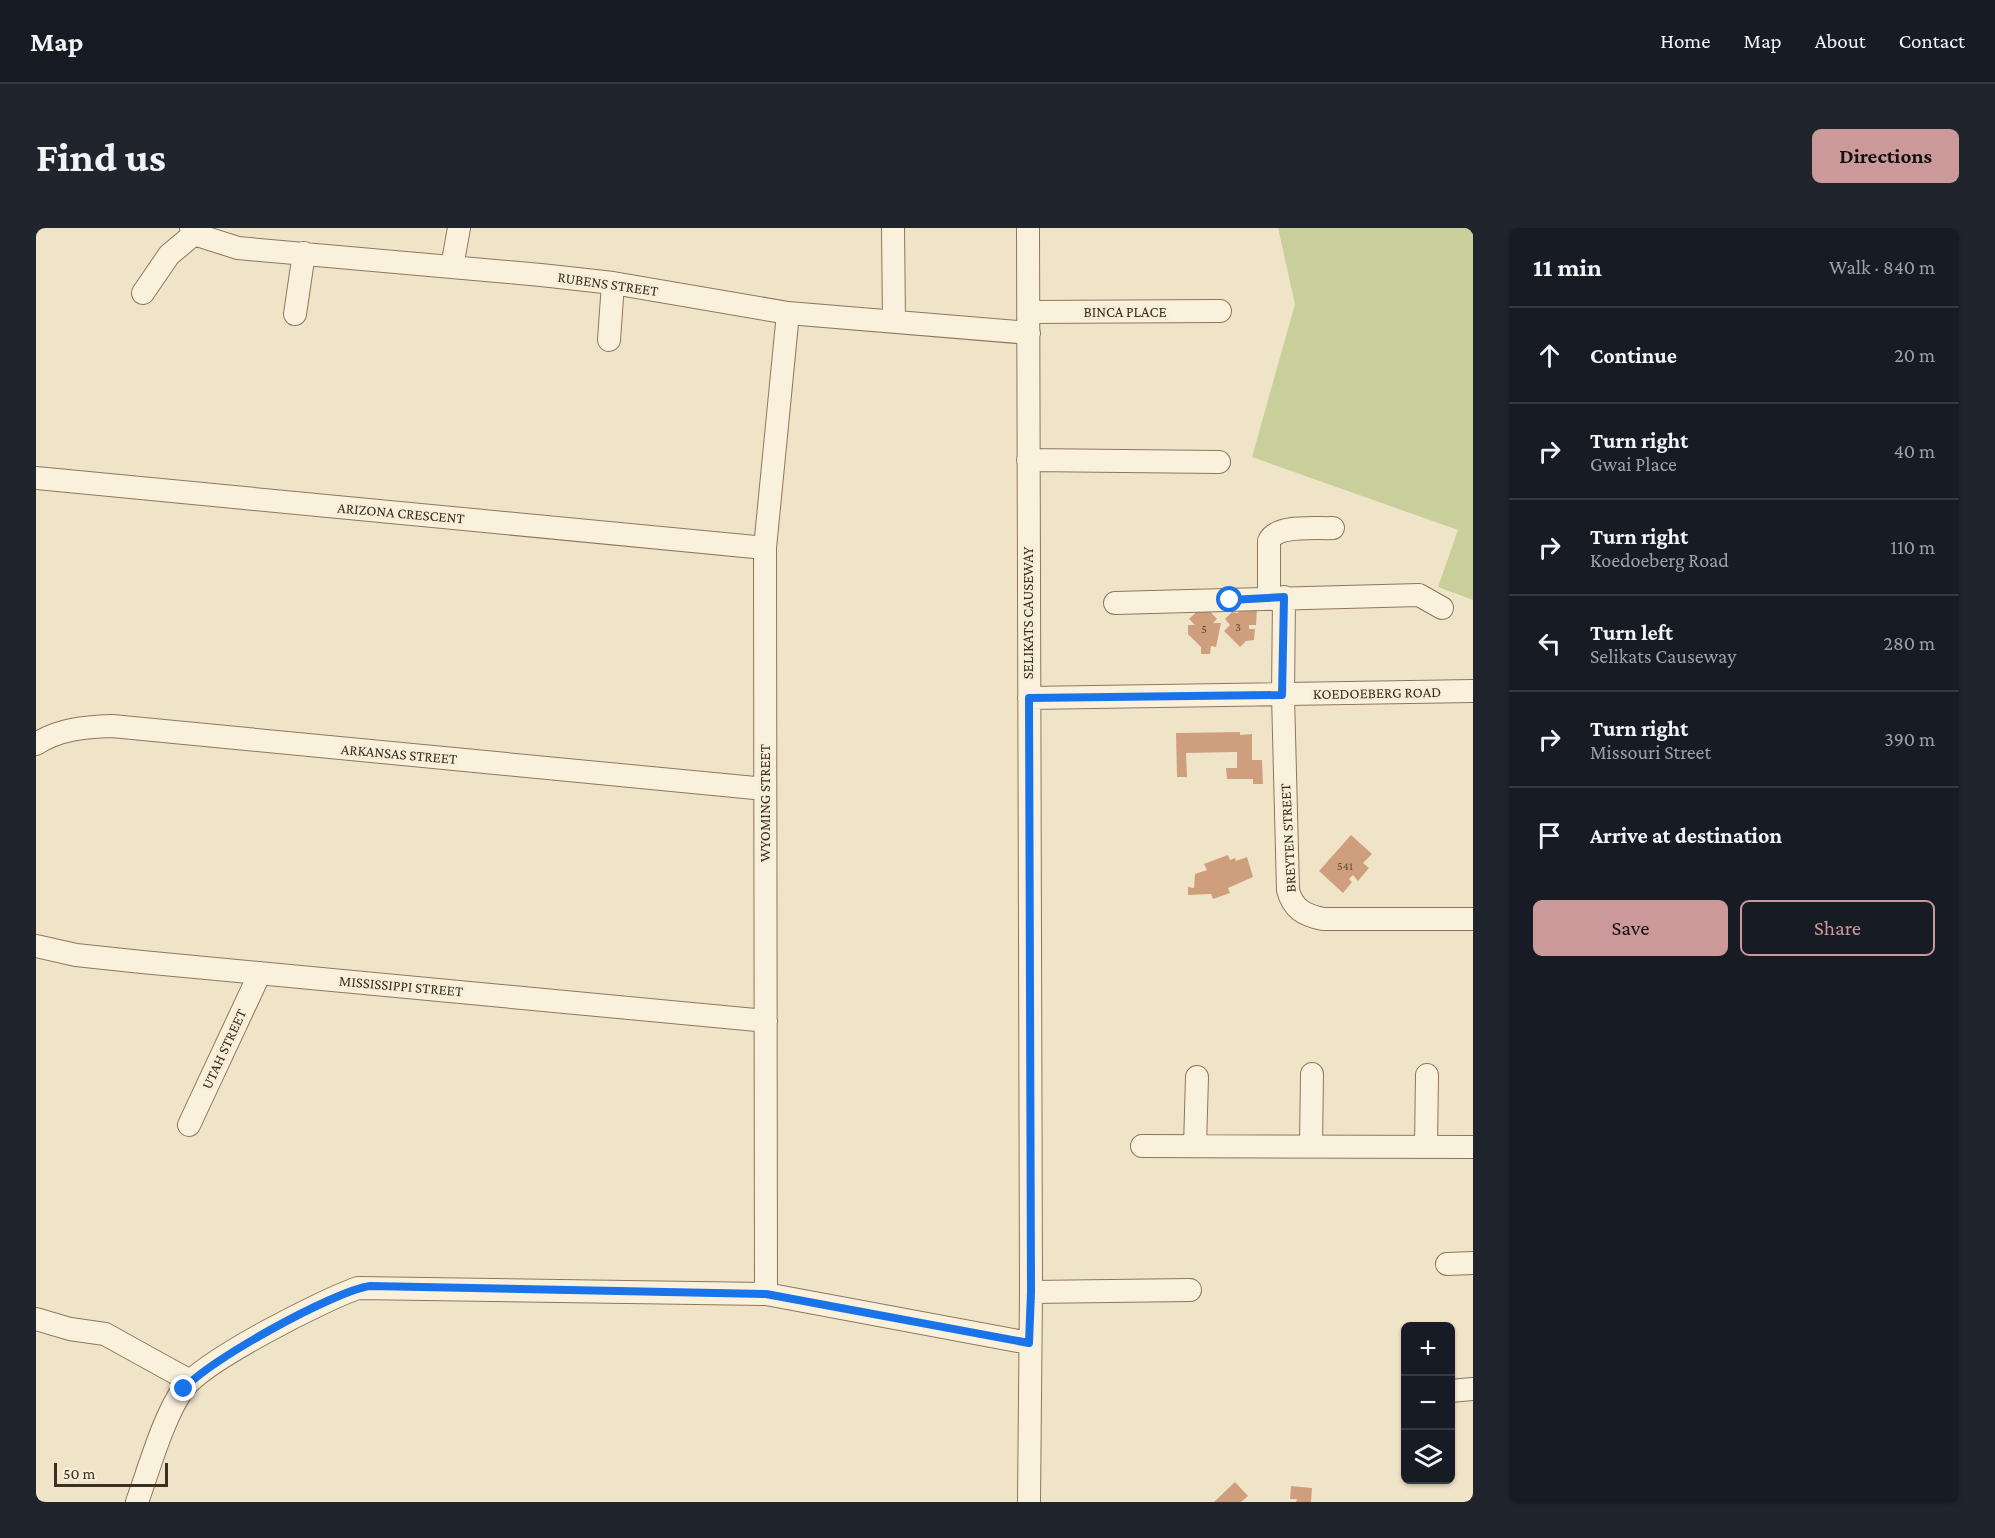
<!DOCTYPE html>
<meta charset="utf-8">
<style>
body{margin:0;font-family:"Crimson Pro",serif;background:#20242c;color:#f1f3f6}
.controls{position:absolute;right:18px;bottom:18px;display:grid;overflow:hidden;border-radius:9px;box-shadow:0 2px 4px #0004}
.controls button{width:54px;height:54px;display:grid;place-items:center;padding:0;border:0;border-bottom:2px solid #363941;background:#171b24;color:#f1f3f6;font:30px sans-serif}
.scale{position:absolute;left:18px;bottom:15px;width:114px;box-sizing:border-box;padding-left:6px;border:3px solid #3d2e20;border-top:0;font-size:16px;line-height:21px;white-space:nowrap;color:#3d2e20;-webkit-text-stroke:4px #f7eed8;paint-order:stroke}
.stop{position:absolute;width:18px;height:18px;margin:-14px;border:4px solid #1a73e8;border-radius:50%;background:#fff}
.stop.end{background:#1a73e8;border-color:#fff;box-shadow:0 2px 6px #0008}
.list{margin:0;padding:0;list-style:none}
h2{display:flex;justify-content:space-between;align-items:center;height:78px;margin:0;padding:0 24px;font-size:26px}
h2 small{font-size:20px;font-weight:400;color:#9ea1a6}
.list li{display:grid;grid-template-columns:39px 1fr auto;gap:18px;align-items:center;box-sizing:border-box;height:96px;padding:0 24px;border-top:2px solid #363941}
.list b{display:block;font-size:22px;white-space:nowrap}
.list p{margin:0;font-size:20px;white-space:nowrap;color:#9ea1a6}
.list em{font-size:20px;font-style:normal;color:#9ea1a6}
.actions{display:flex;gap:12px;padding:18px 24px}
.actions a{flex:1;padding:14px 0;border:2px solid #cc999b;border-radius:9px;text-align:center;font-size:21px;color:#cc999b}
.actions .main{background:#cc999b;color:#111}
.icon{flex:none;width:33px;height:33px;fill:none;stroke:currentColor;stroke-width:2;stroke-linecap:round;stroke-linejoin:round}
.map{position:relative;flex:none;width:1437px;height:1274px;overflow:hidden;border-radius:9px}
header{display:flex;align-items:center;gap:36px;box-sizing:border-box;height:84px;padding:0 30px;background:#171b24;border-bottom:2px solid #363941}
header strong{font-size:28px}
nav{display:flex;gap:33px;margin-inline-start:auto;font-size:21px}
.intro{display:flex;align-items:center;justify-content:space-between;box-sizing:border-box;height:144px;padding:0 36px}
h1{margin:0;font-size:42px}
.button{padding:15px 27px;border-radius:9px;background:#cc999b;color:#111;font-size:21px;font-weight:700}
main{display:flex;gap:36px;padding:0 36px}
aside{flex:1;background:#171b24;border-radius:9px;box-shadow:0 2px 4px #0004}
.map>svg:first-child{display:block}
</style>
<header>
<strong>Map</strong>
<nav><a>Home</a><a>Map</a><a>About</a><a>Contact</a></nav>
</header>
<div class="intro"><h1>Find us</h1><a class="button">Directions</a></div>
<main>
<div class="map">
<svg width="1437" height="1274" viewBox="0 0 1437 1274">
<rect width="100%" height="100%" fill="#f0e4c8"/>
<path fill="#c9cf9b" d="M 1242,0 L 1437,0 L 1437,372 L 1402,359 L 1422,302 L 1216,229 L 1259,76 Z"/>
<path fill="#cf9f7d" d="M 1168,377 L 1181,391 L 1177,395 L 1185,395 L 1180,419 L 1175,418 L 1174,426 L 1165,426 L 1165,419 L 1152,406 L 1152,397 L 1159,397 L 1153,391 Z
M 1203,380 L 1221,381 L 1220,397 L 1213,397 L 1213,401 L 1219,401 L 1218,412 L 1210,413 L 1204,419 L 1188,403 L 1194,397 L 1189,391 L 1196,384 L 1202,385 Z
M 1204,504 L 1204,507 L 1216,506 L 1216,532 L 1226,532 L 1227,556 L 1217,556 L 1217,551 L 1191,551 L 1190,540 L 1201,540 L 1201,524 L 1150,525 L 1151,549 L 1141,549 L 1140,505 Z
M 1315,607 L 1336,626 L 1327,635 L 1333,640 L 1322,653 L 1317,647 L 1313,651 L 1316,654 L 1307,665 L 1283,643 Z
M 1192,627 L 1194,632 L 1199,630 L 1200,633 L 1211,629 L 1217,649 L 1192,660 L 1194,665 L 1177,671 L 1175,666 L 1152,667 L 1152,659 L 1158,660 L 1159,646 L 1171,642 L 1168,636 Z
M 1199,1254 L 1212,1268 L 1205,1274 L 1178,1274 Z
M 1255,1258 L 1276,1260 L 1275,1274 L 1260,1274 L 1261,1271 L 1254,1271 Z"/>
<g fill="none" stroke-linecap="round" stroke-linejoin="round">
<defs>
<path id="minor" d="M 155,0 L 158,6 L 202,20 L 505,47 L 577,55 L 752,85 L 993,105
M 857,0 L 858,93
M 992,0 L 995,1064 L 993,1274
M 416,39 L 423,0
M 107,65 L 133,27 L 158,6
M 993,84 L 1184,83
M 259,86 L 268,25
M 573,112 L 577,55
M 992,232 L 1183,234
M 0,250 L 729,320
M 1233,369 L 1233,313 C 1241,296 1280,301 1297,300
M 1248,369 L 1247,467 L 1252,662 C 1257,681 1268,687 1287,691 L 1437,691
M 1079,375 L 1383,367 L 1406,380
M 993,470 L 1437,463
M 0,516 C 23,501 49,499 76,498 L 729,561
M 0,718 L 40,727 L 106,734 L 730,793
M 153,897 L 224,745
M 1106,918 L 1437,919
M 1159,918 L 1161,849
M 1275,918 L 1276,846
M 1390,918 L 1391,847
M 1411,1036 L 1437,1035
M 995,1064 L 1154,1062
M 730,1066 L 729,320 L 752,85
M 0,1091 L 34,1101 L 69,1106 L 154,1153
M 1414,1163 L 1437,1161
M 101,1274 C 113,1241 128,1187 148,1160 C 169,1132 287,1072 322,1060 L 730,1066 L 993,1115"/>
</defs>
<use href="#minor" stroke="#8d765c" stroke-width="24"/>
<use href="#minor" stroke="#faf1dc" stroke-width="22"/>
</g>
<g fill="none" stroke-linecap="round" stroke-linejoin="round">
<path stroke="#1a73e8" stroke-width="8" d="M 148,1161 C 171,1133 298,1063 334,1058 L 730,1066 L 993,1115 L 995,1064 L 993,470 L 1246,467 L 1248,369 L 1194,372"/>
</g>
<g text-anchor="middle" dominant-baseline="central" stroke-width="6" stroke-linejoin="round" paint-order="stroke">
<g font-size="12" fill="#624a37">
<text x="1202" y="399">3</text>
<text x="1168" y="401">5</text>
<text x="1309" y="638">541</text>
</g>
<g font-size="15" fill="#3d2e20" stroke="#f7eed8">
<text transform="translate(572 56) rotate(8)">RUBENS STREET</text>
<text x="1089" y="84">BINCA PLACE</text>
<text transform="translate(365 285) rotate(5)">ARIZONA CRESCENT</text>
<text transform="translate(992 385) rotate(-90)">SELIKATS CAUSEWAY</text>
<text transform="translate(1341 465) rotate(-1)">KOEDOEBERG ROAD</text>
<text transform="translate(363 526) rotate(5)">ARKANSAS STREET</text>
<text transform="translate(729 575) rotate(-90)">WYOMING STREET</text>
<text transform="translate(1252 610) rotate(-93)">BREYTEN STREET</text>
<text transform="translate(365 758) rotate(5)">MISSISSIPPI STREET</text>
<text transform="translate(188 821) rotate(-65)">UTAH STREET</text>
</g>
</g>
</svg>
<div class="controls">
<button>+</button>
<button>−</button>
<button><svg class="icon" aria-label="layers" viewBox="0 0 24 24"><path d="M12 4l9 5-9 5-9-5zM3 14l9 5 9-5"/></svg></button>
</div>
<div class="scale">50 m</div>
<div class="stop" style="left:1194px;top:372px"></div>
<div class="stop end" style="left:148px;top:1161px"></div>
</div>
<aside>
<h2>11 min<small>Walk · 840 m</small></h2>
<ul class="list">
<li><svg class="icon" aria-label="ahead" viewBox="0 0 24 24"><path d="M12 20V5M6 11l6-6 6 6"/></svg><div><b>Continue</b></div><em>20 m</em></li>
<li><svg class="icon" aria-label="right" viewBox="0 0 24 24"><path d="M7 20v-9h11M14 6l5 5-5 5"/></svg><div><b>Turn right</b><p>Gwai Place</p></div><em>40 m</em></li>
<li><svg class="icon" aria-label="right" viewBox="0 0 24 24"><path d="M7 20v-9h11M14 6l5 5-5 5"/></svg><div><b>Turn right</b><p>Koedoeberg Road</p></div><em>110 m</em></li>
<li><svg class="icon" aria-label="left" viewBox="0 0 24 24"><path d="M17 20v-9H6M10 6l-5 5 5 5"/></svg><div><b>Turn left</b><p>Selikats Causeway</p></div><em>280 m</em></li>
<li><svg class="icon" aria-label="right" viewBox="0 0 24 24"><path d="M7 20v-9h11M14 6l5 5-5 5"/></svg><div><b>Turn right</b><p>Missouri Street</p></div><em>390 m</em></li>
<li><svg class="icon" aria-label="arrive" viewBox="0 0 24 24"><path d="M6 21V4h12l-3 4 3 4H6"/></svg><div><b>Arrive at destination</b></div></li>
</ul>
<div class="actions"><a class="main">Save</a><a>Share</a></div>
</aside>
</main>
